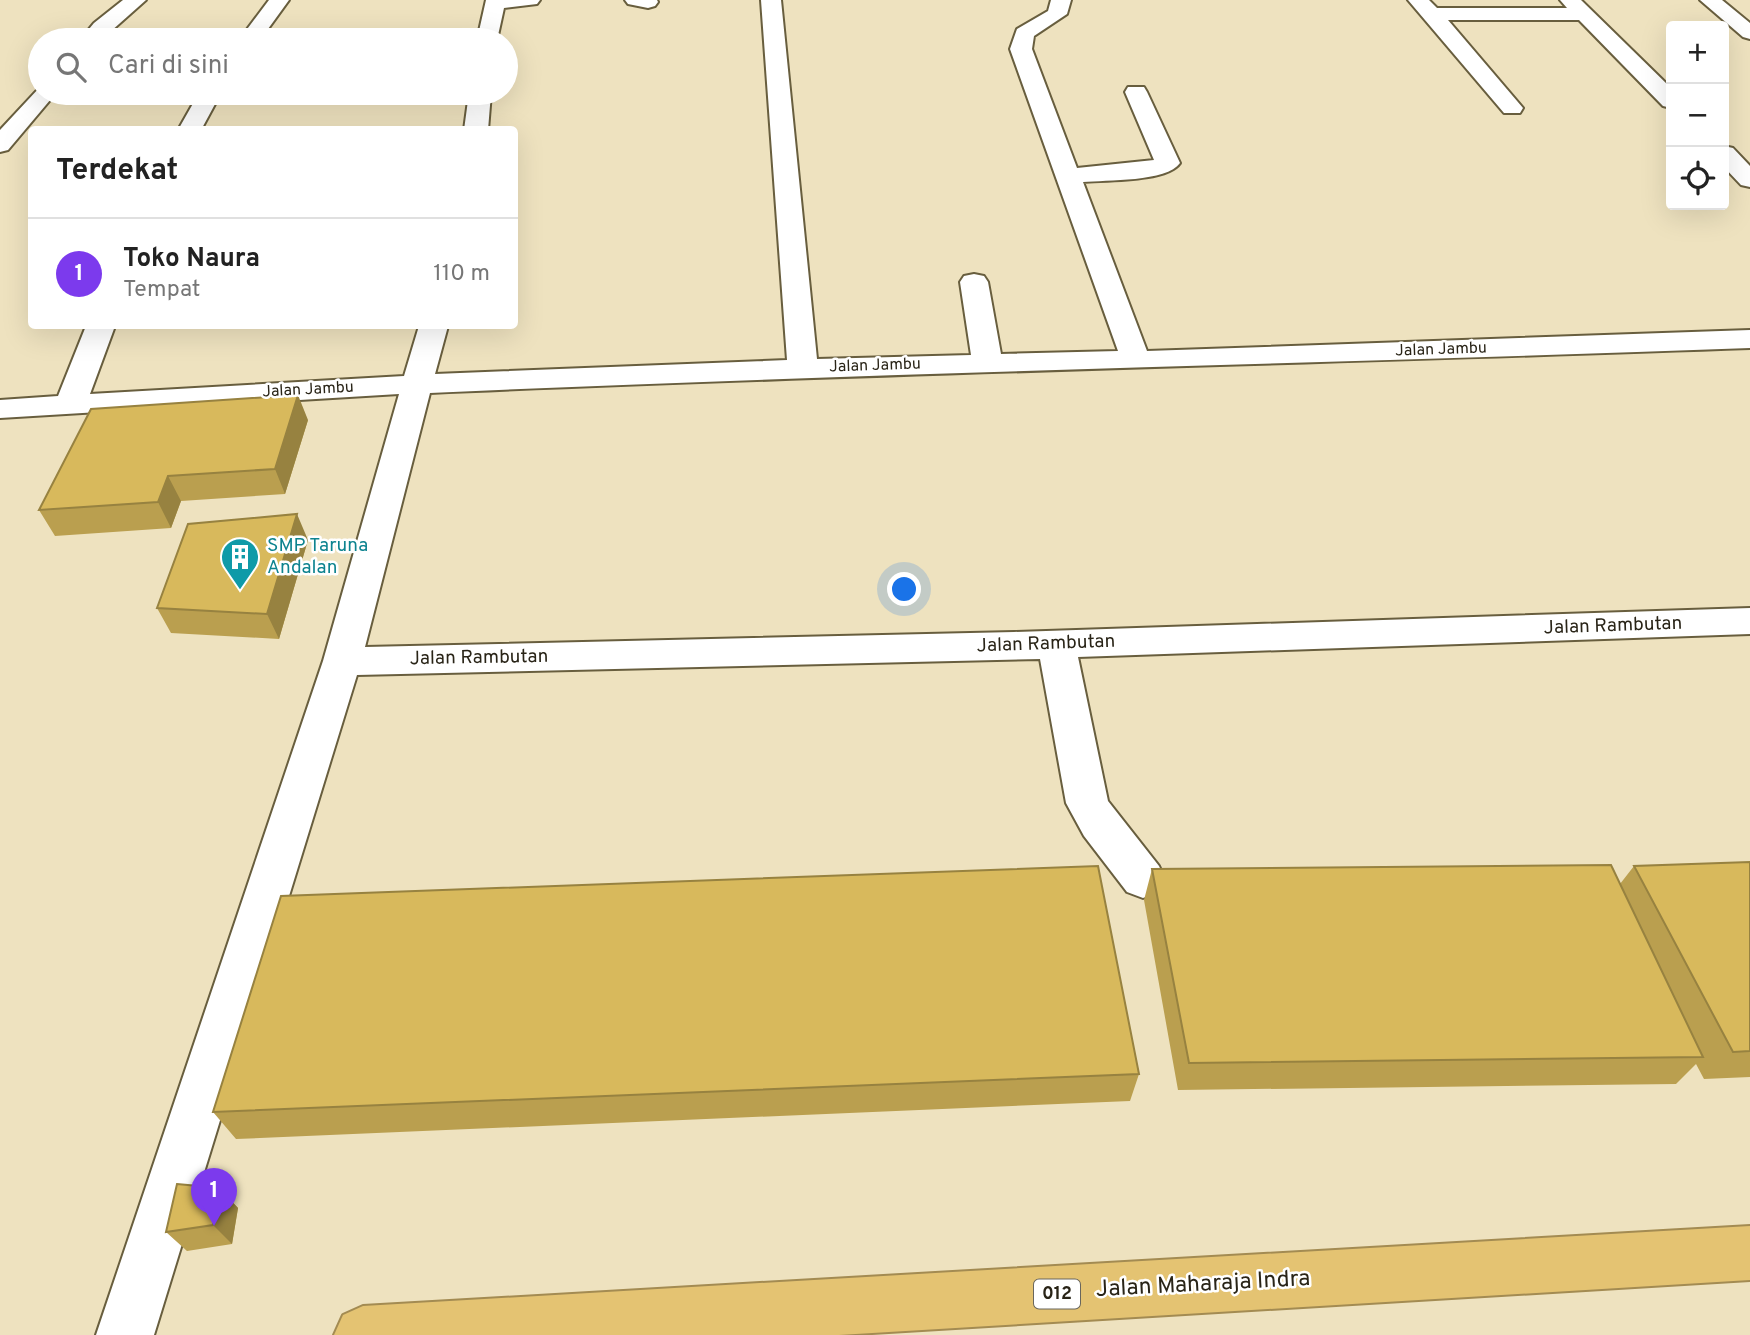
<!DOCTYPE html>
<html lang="id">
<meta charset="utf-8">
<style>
body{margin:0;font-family:Overpass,sans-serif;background:#f6f6f6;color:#222}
.controls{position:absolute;right:21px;top:21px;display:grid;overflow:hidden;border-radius:7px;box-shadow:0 7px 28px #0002}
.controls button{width:63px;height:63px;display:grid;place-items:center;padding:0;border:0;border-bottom:2px solid #e0e0e0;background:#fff;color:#222;font:35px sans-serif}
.you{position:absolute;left:905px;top:590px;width:24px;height:24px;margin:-18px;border:5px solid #fff;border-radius:50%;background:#1a73e8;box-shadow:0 0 0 10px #1a73e833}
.badge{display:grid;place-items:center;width:46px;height:46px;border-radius:50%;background:#7c3aed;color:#fff;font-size:23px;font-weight:700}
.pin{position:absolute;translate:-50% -58px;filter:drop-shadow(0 2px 4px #0008)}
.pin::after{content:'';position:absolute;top:37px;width:24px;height:21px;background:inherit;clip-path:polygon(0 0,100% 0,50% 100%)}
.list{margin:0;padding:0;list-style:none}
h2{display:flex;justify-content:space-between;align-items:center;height:91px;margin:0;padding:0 28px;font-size:30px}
h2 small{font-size:23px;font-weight:400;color:#767676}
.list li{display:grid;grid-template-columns:46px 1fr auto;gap:21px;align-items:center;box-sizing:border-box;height:112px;padding:0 28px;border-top:2px solid #e0e0e0}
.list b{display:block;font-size:26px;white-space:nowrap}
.list p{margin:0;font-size:23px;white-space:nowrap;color:#767676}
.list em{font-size:23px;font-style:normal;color:#767676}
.icon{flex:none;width:38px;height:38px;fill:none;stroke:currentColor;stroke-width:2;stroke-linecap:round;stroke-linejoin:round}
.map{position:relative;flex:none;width:1750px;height:1335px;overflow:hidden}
.search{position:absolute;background:#fff;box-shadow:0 7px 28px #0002;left:28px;top:28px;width:490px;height:77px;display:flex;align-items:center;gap:18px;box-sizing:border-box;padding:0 24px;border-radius:38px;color:#767676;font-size:26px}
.panel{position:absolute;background:#fff;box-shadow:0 7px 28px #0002;left:28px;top:126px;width:490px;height:203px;border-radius:7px}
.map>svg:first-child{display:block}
</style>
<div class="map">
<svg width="1750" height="1335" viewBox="0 0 1750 1335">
<rect width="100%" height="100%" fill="#eee2bf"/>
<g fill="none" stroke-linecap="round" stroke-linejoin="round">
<defs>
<path id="minor" d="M 123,0 L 146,0 L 101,40 L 80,40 L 94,23 Z
M 269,0 L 289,0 L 260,40 L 239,40 Z
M 486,0 L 540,0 L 537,4 L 504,8 L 497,40 L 477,40 Z
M 625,0 L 657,0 L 658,2 L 655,6 L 648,8 L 628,4 Z
M 761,0 L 781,0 L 817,359 L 971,355 L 960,282 L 964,276 L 974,274 L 984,276 L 988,282 L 1001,354 L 1118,351 L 1010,49 L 1017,29 L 1048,11 L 1051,0 L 1071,0 L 1067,14 L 1034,36 L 1032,49 L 1077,168 L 1154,160 L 1125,92 L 1128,87 L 1144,87 L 1147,92 L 1180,163 C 1167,182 1106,180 1083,182 L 1147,351 L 1750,330 L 1750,348 C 1310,364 870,373 430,393 L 365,647 L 1014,632 L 1750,608 L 1750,634 L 1078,657 L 1108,801 L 1159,866 L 1165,879 L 1159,892 L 1143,898 L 1127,892 L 1084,836 L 1066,803 L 1040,659 L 357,675 L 154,1335 L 96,1335 L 323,661 L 399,394 L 0,418 L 0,400 L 58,396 L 86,326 L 115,326 L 90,394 L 404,376 L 419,326 L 448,326 L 435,374 L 787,360 Z
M 1408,0 L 1429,0 L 1437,8 L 1567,8 L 1560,0 L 1581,0 L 1671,88 L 1671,108 L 1663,106 L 1579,20 L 1448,20 L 1523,108 L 1520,113 L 1504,113 Z
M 1700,0 L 1722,0 L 1750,23 L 1750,39 L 1743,37 Z
M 40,87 L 40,93 L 56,93 L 8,150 L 0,152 L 0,130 Z
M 199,93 L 221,93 L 201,130 L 178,130 Z
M 469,93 L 491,93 L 488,130 L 464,130 Z
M 1724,146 L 1733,148 L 1750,166 L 1750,187 L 1741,185 L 1724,167 Z"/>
<path id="highway" d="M 1750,1226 L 1750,1280 L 839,1335 L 334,1335 L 343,1315 L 363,1306 Z"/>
</defs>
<use href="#minor" stroke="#685e3e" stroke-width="4"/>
<use href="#highway" stroke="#a38b52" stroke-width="4"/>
<use href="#minor" fill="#fff" fill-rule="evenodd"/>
<use href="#highway" fill="#e4c372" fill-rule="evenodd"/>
</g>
<path fill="#ba9f4f" d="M 308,420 L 285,494 L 181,501 L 171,528 L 55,536 L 39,510 Z
M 308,540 L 279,639 L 171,633 L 157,608 Z
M 1750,862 L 1750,1077 L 1704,1079 L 1696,1064 L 1676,1084 L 1178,1090 L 1144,900 L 1152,869 L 1620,884 L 1634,866 Z
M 1139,1074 L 1130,1101 L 236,1139 L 213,1112 Z
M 219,1188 L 238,1208 L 232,1244 L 187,1251 L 166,1232 Z"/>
<path fill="#978240" d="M 298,395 L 308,420 L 285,494 L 275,469 Z
M 168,476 L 181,501 L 171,528 L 158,502 Z
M 297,514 L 308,540 L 279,639 L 267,614 Z
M 219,1188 L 238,1208 L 232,1244 L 213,1225 Z"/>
<path fill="#d8b95c" stroke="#978240" stroke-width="2" d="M 298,395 L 275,469 L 168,476 L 158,502 L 39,510 L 91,409 Z
M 297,514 L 267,614 L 157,608 L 188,524 Z
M 1750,862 L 1750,1051 L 1733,1052 L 1634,866 Z
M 1611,865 L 1703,1057 L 1189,1063 L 1152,869 Z
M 1098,866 L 1139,1074 L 213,1112 L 281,896 Z
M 177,1184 L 219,1188 L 213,1225 L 166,1232 Z"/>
<defs>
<symbol id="building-pin" viewBox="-11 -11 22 30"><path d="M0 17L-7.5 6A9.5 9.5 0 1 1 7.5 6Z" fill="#0f9aa8" stroke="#fff"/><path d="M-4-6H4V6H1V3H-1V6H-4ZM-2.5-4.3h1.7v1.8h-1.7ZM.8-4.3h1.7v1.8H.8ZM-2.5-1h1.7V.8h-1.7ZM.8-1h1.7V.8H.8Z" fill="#fff"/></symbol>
</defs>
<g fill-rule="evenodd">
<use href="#building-pin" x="218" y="535" width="44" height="60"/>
</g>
<g text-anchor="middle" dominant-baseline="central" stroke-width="5" stroke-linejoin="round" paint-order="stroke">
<g font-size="16" fill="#292417" stroke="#fff">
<text transform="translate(1441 350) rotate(-2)">Jalan Jambu</text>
<text transform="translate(875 366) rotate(-2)">Jalan Jambu</text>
<text transform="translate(308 390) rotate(-3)">Jalan Jambu</text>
</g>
<rect fill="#fff" stroke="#69665d" stroke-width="2" x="1034" y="1279.5" width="46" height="29" rx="5"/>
<g font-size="18" font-weight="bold" fill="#292417">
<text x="1057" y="1294">012</text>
</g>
<g font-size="19" fill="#0d838f" stroke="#fff" text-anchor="start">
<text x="267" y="546">SMP Taruna<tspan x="267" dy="22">Andalan</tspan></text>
</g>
<g font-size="19" fill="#292417" stroke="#fff">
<text transform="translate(1613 626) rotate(-2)">Jalan Rambutan</text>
<text transform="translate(1046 644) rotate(-2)">Jalan Rambutan</text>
<text transform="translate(479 658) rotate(-1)">Jalan Rambutan</text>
</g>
<g font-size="23" fill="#292417" stroke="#fff">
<text transform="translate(1203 1285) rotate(-3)">Jalan Maharaja Indra</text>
</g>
</g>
</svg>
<div class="controls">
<button>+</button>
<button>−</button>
<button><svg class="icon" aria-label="locate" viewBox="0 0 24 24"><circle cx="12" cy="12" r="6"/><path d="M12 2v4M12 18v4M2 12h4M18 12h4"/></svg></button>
</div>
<div class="you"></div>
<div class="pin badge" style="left:214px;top:1226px">1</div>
<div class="search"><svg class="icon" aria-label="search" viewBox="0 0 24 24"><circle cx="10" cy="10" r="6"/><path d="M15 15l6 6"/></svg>Cari di sini</div>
<section class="panel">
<h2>Terdekat<small></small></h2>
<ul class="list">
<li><span class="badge">1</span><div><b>Toko Naura</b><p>Tempat</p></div><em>110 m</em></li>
</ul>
</section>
</div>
